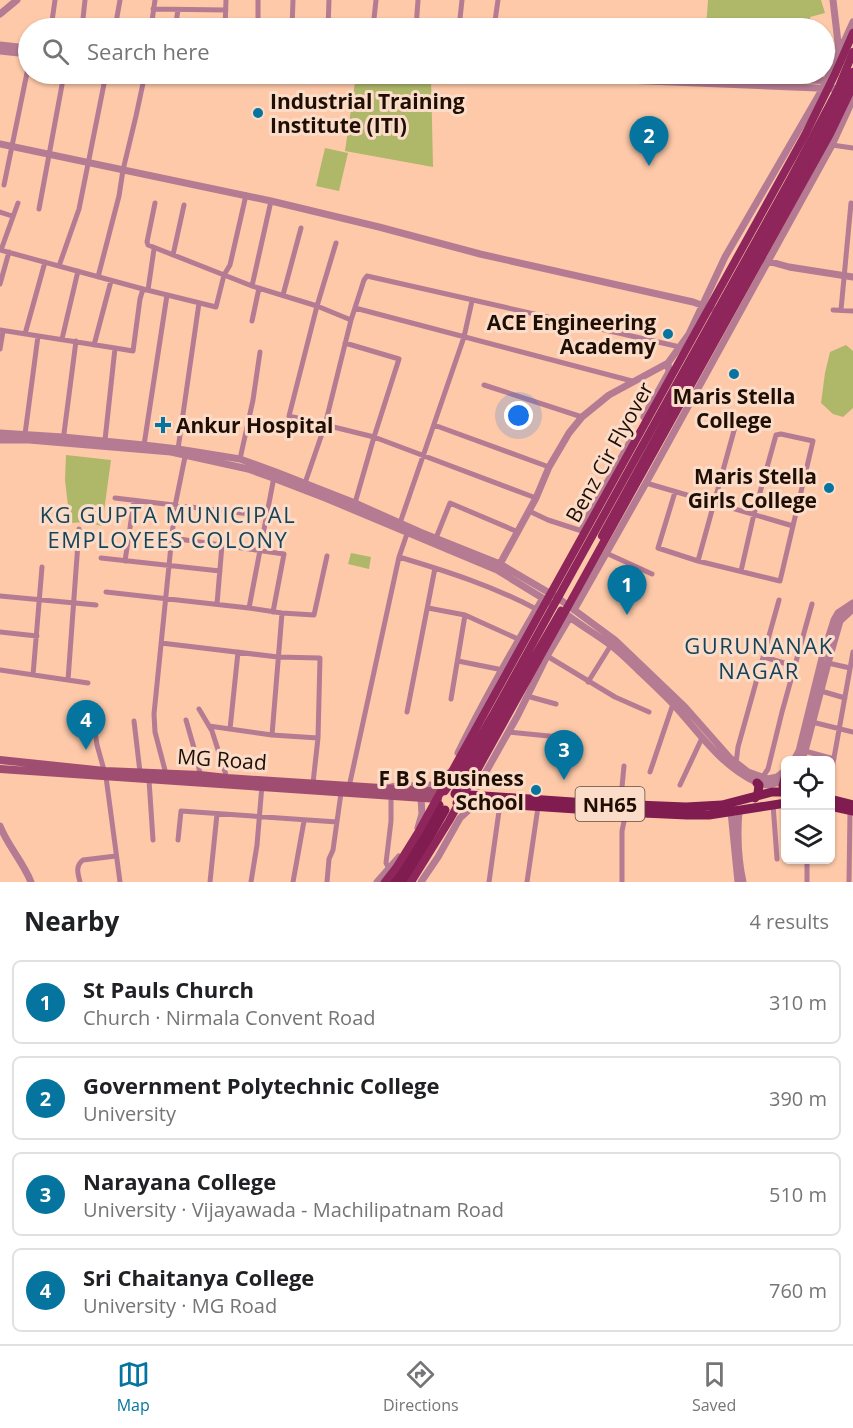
<!DOCTYPE html>
<meta charset="utf-8">
<style>
body{margin:0;font-family:"Open Sans",sans-serif;background:#f2f2f2;color:#202124}
.controls{position:absolute;right:18px;bottom:18px;display:grid;overflow:hidden;border-radius:9px;box-shadow:0 2px 4px #0004}
.controls button{width:54px;height:54px;display:grid;place-items:center;padding:0;border:0;border-bottom:2px solid #e0e0e0;background:#fff;color:#202124;font:30px sans-serif}
.you{position:absolute;left:519px;top:416px;width:21px;height:21px;margin:-15px;border:4px solid #fff;border-radius:50%;background:#1a73e8;box-shadow:0 0 0 9px #1a73e833}
.badge{display:grid;place-items:center;width:39px;height:39px;border-radius:50%;background:#05749f;color:#fff;font-size:20px;font-weight:700}
.pin{position:absolute;translate:-50% -50px;filter:drop-shadow(0 2px 3px #0008)}
.pin::after{content:'';position:absolute;top:32px;width:21px;height:18px;background:inherit;clip-path:polygon(0 0,100% 0,50% 100%)}
.list{margin:0;padding:0;list-style:none}
h2{display:flex;justify-content:space-between;align-items:center;height:78px;margin:0;padding:0 24px;font-size:26px}
h2 small{font-size:20px;font-weight:400;color:#757577}
.list li{display:grid;grid-template-columns:39px 1fr auto;gap:18px;align-items:center;box-sizing:border-box;height:84px;margin:0 12px 12px;padding:0 12px;border:2px solid #e0e0e0;border-radius:9px}
.list b{display:block;font-size:22px;white-space:nowrap}
.list p{margin:0;font-size:20px;white-space:nowrap;color:#757577}
.list em{font-size:20px;font-style:normal;color:#757577}
.icon{flex:none;width:33px;height:33px;fill:none;stroke:currentColor;stroke-width:2;stroke-linecap:round;stroke-linejoin:round}
.map{position:relative;flex:none;width:853px;height:882px;overflow:hidden}
.search{position:absolute;background:#fff;box-shadow:0 2px 4px #0004;left:18px;right:18px;top:18px;height:66px;display:flex;align-items:center;gap:15px;box-sizing:border-box;padding:0 21px;border-radius:33px;color:#757577;font-size:22px}
.sheet{height:462px;background:#fff}
nav{display:flex;justify-content:space-around;align-items:center;box-sizing:border-box;height:84px;border-top:2px solid #e0e0e0;background:#fff;font-size:16px;color:#757577}
nav a{display:grid;justify-items:center;gap:3px}
nav .on{color:#05749f}
.map>svg:first-child{display:block}
</style>
<div class="map">
<svg width="853" height="882" viewBox="0 0 853 882">
<rect width="100%" height="100%" fill="#fdc9a9"/>
<path fill="#afb769" d="M 708,0 L 821,0 L 825,13 L 810,17 L 812,26 L 804,28 L 706,28 Z
M 356,75 L 431,77 L 433,167 L 345,151 Z
M 325,148 L 348,153 L 339,191 L 316,186 Z
M 846,345 L 853,351 L 853,408 L 843,417 L 833,414 L 821,403 L 825,373 L 830,352 Z
M 66,455 L 111,460 L 102,526 L 85,522 L 70,523 L 65,480 Z
M 351,553 L 371,557 L 369,569 L 348,564 Z"/>
<g fill="none" stroke-linecap="round" stroke-linejoin="round">
<path stroke="#b57b92" stroke-width="5" d="M 258,0 L 258,28
M 153,9 L 226,10
M 51,28 L 55,0
M 82,28 L 85,0
M 115,28 L 120,0
M 151,28 L 155,0
M 175,28 L 178,10
M 225,28 L 226,0
M 292,28 L 293,0
M 328,28 L 329,0
M 373,28 L 376,0
M 416,28 L 418,0
M 459,28 L 462,0
M 494,28 L 498,0
M 832,145 L 853,148
M 4,185 L 28,68
M 155,203 L 147,242 L 148,245 L 252,286 L 317,306 L 351,320
M 39,209 L 64,74
M 0,212 L 12,216
M 336,243 L 317,306 L 289,416 L 374,437 L 536,498
M 0,250 L 143,289 L 216,307 L 224,275 L 230,265 L 246,195
M 1,250 L 18,203
M 173,255 L 184,205
M 59,266 L 79,209 L 106,74
M 98,277 L 119,196 L 123,170 L 136,116 L 145,74
M 0,284 L 9,252
M 252,286 L 271,201
M 148,290 L 154,249
M 283,295 L 301,228
M 355,308 L 632,381
M 833,310 L 853,311
M 841,310 L 851,203 L 853,204
M 252,321 L 259,288
M 0,330 L 115,348 L 105,440
M 25,334 L 45,262
M 62,339 L 78,271
M 345,343 L 399,359 L 374,437 L 355,503
M 94,345 L 111,281
M 115,348 L 133,351 L 140,299 L 143,289
M 0,349 L 3,331
M 484,385 L 582,417
M 434,425 L 549,467
M 25,434 L 38,336
M 63,441 L 76,341
M 144,445 L 167,295
M 178,449 L 199,303
M 240,459 L 253,400 L 260,352
M 305,483 L 325,425 L 351,320 L 364,280 L 367,276 L 680,347
M 646,483 L 793,526
M 675,492 L 658,548 L 698,561 L 780,581 L 813,441 L 781,434 L 776,435 L 754,514 L 741,571
M 115,498 L 266,516
M 529,511 L 548,520 L 582,531
M 400,523 L 464,337 L 472,301
M 172,538 L 284,554 L 273,612
M 436,538 L 450,503 L 518,532
M 606,553 L 652,574
M 399,557 C 446,571 493,586 536,609
M 101,558 L 220,571
M 125,561 L 134,501
M 698,561 L 735,427
M 106,592 L 249,608 L 282,613 L 314,615 L 327,556
M 0,596 L 96,605
M 217,604 L 222,545
M 249,608 L 274,477
M 428,608 L 465,615 L 518,639
M 0,632 L 37,636
M 161,643 L 278,657 L 320,658 L 318,738 L 313,783
M 547,656 L 615,697 L 649,712
M 764,657 L 794,666
M 458,661 L 503,670
M 828,663 L 850,668
M 0,670 L 88,683
M 33,675 L 42,567
M 68,680 L 79,529
M 588,682 L 611,645
M 821,691 L 845,698
M 527,696 L 556,704
M 451,699 L 465,615
M 199,709 L 212,731 L 227,778
M 92,710 L 97,745 L 106,777 L 120,882
M 407,712 L 435,568
M 186,720 L 198,762 L 200,775
M 134,721 L 140,772
M 812,722 L 853,732
M 209,726 L 272,735 L 318,738
M 230,729 L 238,652
M 508,732 L 559,737
M 272,735 L 282,613
M 805,751 L 834,759
M 736,763 L 738,747 L 779,600
M 650,772 L 673,704
M 166,774 L 155,732 L 154,714 L 175,506 L 186,452
M 762,778 L 768,769 L 782,712 L 812,604
M 149,780 L 153,840
M 830,780 L 853,652
M 680,785 L 702,738
M 349,787 L 399,557 L 408,531
M 621,797 L 624,766
M 773,804 L 777,859
M 178,840 L 181,811 L 337,822
M 389,869 L 386,863 L 391,821 L 391,796
M 80,882 C 78,874 75,866 83,860 L 116,856
M 210,882 L 217,814
M 251,882 L 257,845 L 262,785
M 293,882 L 304,821
M 327,882 L 329,859 L 333,850 L 341,793
M 489,882 L 500,804
M 527,882 L 538,807
M 622,882 L 622,831 L 626,812
M 807,882 L 807,860
M 849,882 L 850,811"/>
<path stroke="#b57b92" stroke-width="7" d="M 833,0 L 839,51
M 0,14 L 17,0
M 0,45 L 28,48
M 0,51 L 28,54
M 476,74 L 842,89
M 701,74 L 830,81
M 0,144 L 271,201 L 379,227 L 480,254 L 693,302 L 712,309
M 764,260 L 789,267 L 853,277
M 644,417 L 669,372 L 668,363
M 0,433 L 63,437 L 144,445 L 178,449 L 240,459 L 276,472 L 355,503 L 420,532 L 500,564 L 558,598 L 615,640 L 685,707 L 730,758 L 748,772 L 768,779 L 777,777 L 786,770
M 0,440 L 29,440 L 171,452 L 248,469 L 273,478 L 325,498 L 497,570 L 549,602
M 583,528 L 591,511 L 633,437
M 500,564 L 536,498 L 549,467 L 569,433 L 582,417 L 609,395 L 668,363 L 689,334 L 725,257 L 823,88 L 853,22
M 561,610 C 576,623 593,632 609,644 C 620,652 630,662 640,672 C 651,682 662,693 673,704 C 699,732 721,766 756,782 C 767,787 777,785 786,777
M 574,610 L 646,483 L 832,145 L 853,99
M 458,753 C 484,700 513,649 543,598
M 794,760 L 799,751 L 822,658 L 834,620 L 838,613 L 853,603
M 801,760 L 805,751 L 828,663 L 840,621 L 853,609
M 478,786 L 518,715 L 547,656 L 570,617
M 391,787 C 405,783 427,790 439,782 C 443,779 446,775 450,772
M 739,811 C 737,834 738,859 743,882
M 731,812 L 738,882
M 0,826 C 8,846 23,862 31,882
M 418,828 L 422,814 L 421,798
M 377,882 L 399,857
M 421,882 L 438,857 L 460,818 L 471,808 L 479,805"/>
<path stroke="#a04d72" stroke-width="8" d="M 0,760 L 105,771 L 200,775 L 227,778 L 442,792
M 0,769 L 438,799"/>
<path stroke="#8e265b" stroke-width="8" d="M 602,536 L 755,258 L 846,90 L 853,72
M 445,791 L 462,767 L 494,713 L 791,178 L 838,89 L 853,52
M 455,793 L 561,611"/>
<path stroke="#801c50" stroke-width="9" d="M 785,778 L 783,786 L 785,792
M 455,794 L 587,803 L 686,807 L 722,805 L 772,792 L 786,792
M 755,798 L 758,793 L 759,785 L 757,783
M 830,799 L 853,805
M 457,803 L 485,803 L 621,812 L 687,815 L 709,815 L 786,803
M 830,806 L 853,811
M 394,882 L 409,859 L 439,805
M 402,882 L 417,859 L 445,810"/>
<path stroke="#8e265b" stroke-width="8" d="M 385,882 L 396,868 L 419,831 L 805,135 L 835,74 L 853,33
M 411,882 L 449,821 L 830,134 L 853,86"/>
</g>
<g fill="#05749f" stroke="#fbdcc8" stroke-width="2">
<circle cx="258" cy="113" r="6"/>
<circle cx="668" cy="334" r="6"/>
<circle cx="734" cy="374" r="6"/>
<path d="M160 416h6v6h6v6h-6v6h-6v-6h-6v-6h6z"/>
<circle cx="829" cy="488" r="6"/>
<circle cx="536" cy="790" r="6"/>
</g>
<g text-anchor="middle" dominant-baseline="central" stroke-width="6" stroke-linejoin="round" paint-order="stroke">
<rect fill="#fbdcc8" stroke="#614c3e" stroke-width="1.5" x="575.5" y="787" width="69" height="34" rx="4.5"/>
<g font-size="20" font-weight="bold" fill="#1f0e03">
<text x="610" y="804">NH65</text>
</g>
<g font-size="21" font-weight="bold" fill="#1f0e03" stroke="#fbdcc8" text-anchor="end">
<text x="270" y="101" text-anchor="start">Industrial Training<tspan x="270" dy="24">Institute (ITI)</tspan></text>
<text x="656" y="322">ACE Engineering<tspan x="656" dy="24">Academy</tspan></text>
<text x="734" y="396" text-anchor="middle">Maris Stella<tspan x="734" dy="24">College</tspan></text>
<text x="176" y="425" text-anchor="start">Ankur Hospital</text>
<text x="817" y="476">Maris Stella<tspan x="817" dy="24">Girls College</tspan></text>
<text x="524" y="778">F B S Business<tspan x="524" dy="24">School</tspan></text>
</g>
<g font-size="21" fill="#1f0e03" stroke="#fbdcc8">
<text transform="translate(609 452) rotate(-61)">Benz Cir Flyover</text>
<text transform="translate(222 759) rotate(4)">MG Road</text>
</g>
<g font-size="22" letter-spacing="1.5" fill="#174358" stroke="#fbdcc8">
<text x="168" y="514">KG GUPTA MUNICIPAL<tspan x="168" dy="25">EMPLOYEES COLONY</tspan></text>
<text x="759" y="645">GURUNANAK<tspan x="759" dy="25">NAGAR</tspan></text>
</g>
</g>
</svg>
<div class="controls">
<button><svg class="icon" aria-label="locate" viewBox="0 0 24 24"><circle cx="12" cy="12" r="6"/><path d="M12 2v4M12 18v4M2 12h4M18 12h4"/></svg></button>
<button><svg class="icon" aria-label="layers" viewBox="0 0 24 24"><path d="M12 4l9 5-9 5-9-5zM3 14l9 5 9-5"/></svg></button>
</div>
<div class="you"></div>
<div class="pin badge" style="left:627px;top:615px">1</div>
<div class="pin badge" style="left:649px;top:166px">2</div>
<div class="pin badge" style="left:564px;top:780px">3</div>
<div class="pin badge" style="left:86px;top:750px">4</div>
<div class="search"><svg class="icon" aria-label="search" viewBox="0 0 24 24"><circle cx="10" cy="10" r="6"/><path d="M15 15l6 6"/></svg>Search here</div>
</div>
<section class="sheet">
<h2>Nearby<small>4 results</small></h2>
<ul class="list">
<li><span class="badge">1</span><div><b>St Pauls Church</b><p>Church · Nirmala Convent Road</p></div><em>310 m</em></li>
<li><span class="badge">2</span><div><b>Government Polytechnic College</b><p>University</p></div><em>390 m</em></li>
<li><span class="badge">3</span><div><b>Narayana College</b><p>University · Vijayawada - Machilipatnam Road</p></div><em>510 m</em></li>
<li><span class="badge">4</span><div><b>Sri Chaitanya College</b><p>University · MG Road</p></div><em>760 m</em></li>
</ul>
</section>
<nav>
<a class="on"><svg class="icon" aria-label="map" viewBox="0 0 24 24"><path d="M3 6l6-2 6 2 6-2v14l-6 2-6-2-6 2zM9 4v14M15 6v14"/></svg>Map</a>
<a><svg class="icon" aria-label="directions" viewBox="0 0 24 24"><path d="M12 3l9 9-9 9-9-9zM9 14v-3h6M13 9l2 2-2 2"/></svg>Directions</a>
<a><svg class="icon" aria-label="saved" viewBox="0 0 24 24"><path d="M7 4h10v16l-5-4-5 4z"/></svg>Saved</a>
</nav>
